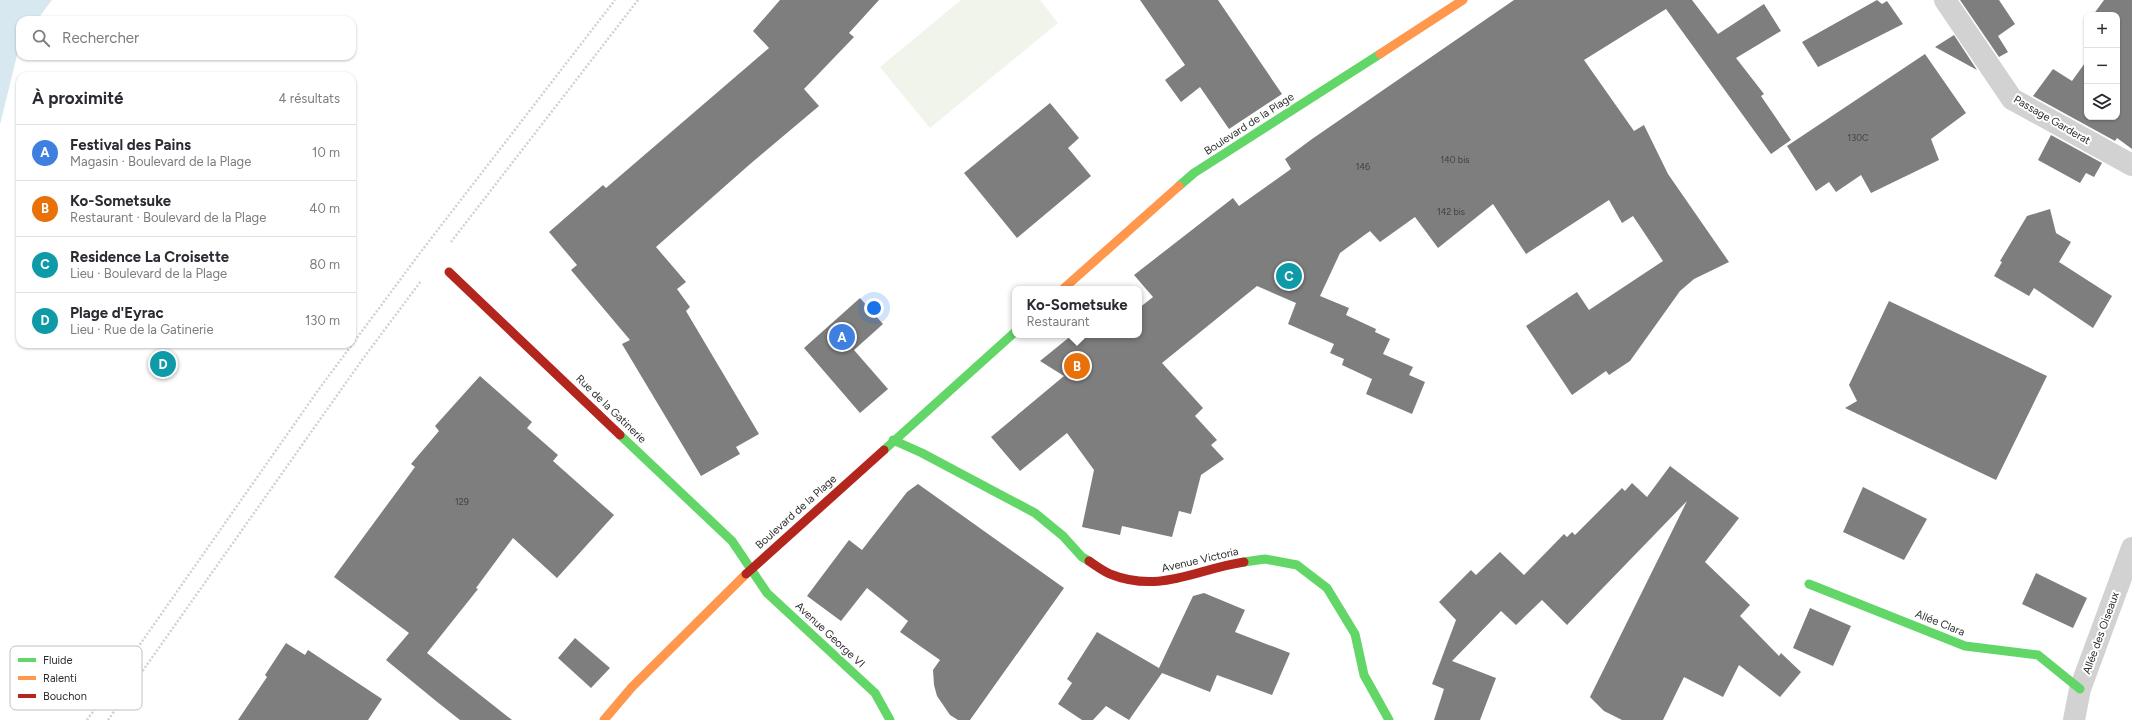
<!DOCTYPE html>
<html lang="fr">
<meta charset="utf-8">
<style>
body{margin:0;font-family:Figtree,sans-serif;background:#f7f7f7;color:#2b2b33}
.controls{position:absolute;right:12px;top:12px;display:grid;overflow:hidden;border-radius:8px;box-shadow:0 1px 3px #0004}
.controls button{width:36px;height:36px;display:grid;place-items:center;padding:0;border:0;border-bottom:1px solid #e1e1e2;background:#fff;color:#2b2b33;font:20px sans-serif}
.you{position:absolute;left:874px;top:308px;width:14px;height:14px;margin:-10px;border:3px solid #fff;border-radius:50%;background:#1a73e8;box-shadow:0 0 0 6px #1a73e833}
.badge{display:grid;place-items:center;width:26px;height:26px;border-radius:50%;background:#767676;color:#fff;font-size:13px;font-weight:700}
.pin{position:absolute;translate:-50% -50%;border:2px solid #fff;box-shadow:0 1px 4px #0006}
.popup{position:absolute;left:1012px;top:286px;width:130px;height:52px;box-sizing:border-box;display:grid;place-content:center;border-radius:8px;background:#fff;filter:drop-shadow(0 1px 3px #0005);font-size:13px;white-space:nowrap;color:#7c7c81}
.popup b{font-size:15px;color:#2b2b33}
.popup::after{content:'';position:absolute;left:50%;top:100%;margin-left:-8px;border:8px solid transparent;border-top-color:#fff}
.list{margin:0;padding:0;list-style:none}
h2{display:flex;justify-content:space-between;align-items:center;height:52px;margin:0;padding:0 16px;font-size:17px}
h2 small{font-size:13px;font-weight:400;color:#7c7c81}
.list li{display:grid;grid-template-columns:26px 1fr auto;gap:12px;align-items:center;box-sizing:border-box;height:56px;padding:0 16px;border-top:1px solid #e1e1e2}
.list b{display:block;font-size:15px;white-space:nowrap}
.list p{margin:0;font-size:13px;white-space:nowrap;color:#7c7c81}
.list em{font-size:13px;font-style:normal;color:#7c7c81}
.icon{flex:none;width:22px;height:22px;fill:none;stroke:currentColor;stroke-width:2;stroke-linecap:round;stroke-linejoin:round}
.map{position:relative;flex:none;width:2132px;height:720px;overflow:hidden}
.search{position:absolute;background:#fff;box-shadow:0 1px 3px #0004;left:16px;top:16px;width:340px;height:44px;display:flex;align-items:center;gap:10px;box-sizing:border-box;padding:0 14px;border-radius:12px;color:#7c7c81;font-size:15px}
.panel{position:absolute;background:#fff;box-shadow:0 1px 3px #0004;left:16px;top:72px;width:340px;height:276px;border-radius:12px}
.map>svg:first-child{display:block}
</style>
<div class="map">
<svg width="2132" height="720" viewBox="0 0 2132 720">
<rect width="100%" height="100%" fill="#fff"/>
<path fill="#f0f4eb" d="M 961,0 L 1040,0 L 1058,23 L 930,128 L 880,67 Z"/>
<path fill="#d8e8f1" d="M 0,0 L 52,0 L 37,20 L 20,20 L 20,43 L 0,125 Z"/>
<path fill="#7e7e7e" d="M 780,0 L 879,0 L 849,33 L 854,37 L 804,89 L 819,106 L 749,165 L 656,247 L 686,282 L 677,289 L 690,307 L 686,311 L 759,434 L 736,447 L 740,454 L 701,476 L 622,344 L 630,340 L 571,270 L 577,265 L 549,232 L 603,185 L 606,188 L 769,48 L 753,31 Z
M 1140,0 L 1218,0 L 1282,94 L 1229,129 L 1200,87 L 1181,102 L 1165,80 L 1185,65 Z
M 1514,0 L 1692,0 L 1718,34 L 1764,4 L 1781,31 L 1736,58 L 1764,94 L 1761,96 L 1791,140 L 1771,154 L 1666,9 L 1584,60 L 1634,131 L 1644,125 L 1668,174 L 1729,262 L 1694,279 L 1680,291 L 1630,361 L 1609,375 L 1606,371 L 1572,395 L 1526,326 L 1577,292 L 1589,310 L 1663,261 L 1633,216 L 1622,223 L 1609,200 L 1526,254 L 1493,204 L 1438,248 L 1415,217 L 1380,242 L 1370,231 L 1340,253 L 1320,296 L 1349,308 L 1346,315 L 1376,329 L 1375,332 L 1390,339 L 1383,354 L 1413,367 L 1409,375 L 1425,382 L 1412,414 L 1366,394 L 1372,379 L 1342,365 L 1344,359 L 1330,353 L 1334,344 L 1288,324 L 1296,303 L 1257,286 L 1162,363 L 1203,408 L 1195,416 L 1217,440 L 1211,445 L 1224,459 L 1201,475 L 1191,514 L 1179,511 L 1172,537 L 1122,526 L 1120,535 L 1082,527 L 1094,470 L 1067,433 L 1020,471 L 991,437 L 1064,376 L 1040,361 L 1072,335 L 1139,335 L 1139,308 L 1153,297 L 1134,275 L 1233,198 L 1239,206 L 1291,169 L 1285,159 L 1312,139 Z
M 1877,0 L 1882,4 L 1887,1 L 1903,24 L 1818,67 L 1802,42 Z
M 1960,0 L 1999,0 L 2015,24 L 1998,36 L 2008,52 L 1999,57 Z
M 2104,0 L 2132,0 L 2132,149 L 2117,138 L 2115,141 L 2033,96 L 2053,69 L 2072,81 L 2087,60 L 2087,117 L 2117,117 L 2117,15 L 2093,15 Z
M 1954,35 L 1977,70 L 1935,47 Z
M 1925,54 L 1966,113 L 1931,139 L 1939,160 L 1871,193 L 1861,175 L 1836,192 L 1829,182 L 1816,191 L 1787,146 Z
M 1050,103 L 1079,138 L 1068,148 L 1091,176 L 1017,238 L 964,173 Z
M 2051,135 L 2102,163 L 2094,177 L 2086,173 L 2080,183 L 2038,160 Z
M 2050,209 L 2056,233 L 2071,242 L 2059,262 L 2112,296 L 2093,328 L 2034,288 L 2029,296 L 1994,276 L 2002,262 L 2000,261 L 2027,216 Z
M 860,298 L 883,324 L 854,350 L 888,389 L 860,413 L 804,348 Z
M 1889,301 L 2047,376 L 1996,480 L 1845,408 L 1857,401 L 1849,385 Z
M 480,376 L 532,422 L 527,428 L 558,455 L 553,461 L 614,515 L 557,578 L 513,538 L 476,588 L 478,589 L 427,653 L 512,720 L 460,720 L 436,701 L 386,660 L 409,633 L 334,577 L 415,467 L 411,464 L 439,431 L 435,426 Z
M 1670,466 L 1739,518 L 1705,562 L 1750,605 L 1740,616 L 1779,656 L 1781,653 L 1801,672 L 1780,697 L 1739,665 L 1723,697 L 1684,677 L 1663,720 L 1622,720 L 1604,711 L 1590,697 L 1687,501 L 1567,625 L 1542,600 L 1516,625 L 1501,611 L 1452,661 L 1496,678 L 1480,720 L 1434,720 L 1444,689 L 1432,684 L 1456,620 L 1439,602 L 1471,570 L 1476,575 L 1500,552 L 1524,575 L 1564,534 L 1567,537 L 1572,532 L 1575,535 L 1622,488 L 1625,491 L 1632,483 L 1647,497 Z
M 918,484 L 1064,588 L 970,720 L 958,720 L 950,715 L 937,696 L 934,685 L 933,670 L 940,660 L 900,632 L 908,621 L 867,588 L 841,621 L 807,596 L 849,540 L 862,550 L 907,492 Z
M 1863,487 L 1927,519 L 1904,560 L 1843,532 Z
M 2036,573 L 2087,598 L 2073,628 L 2022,604 Z
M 1204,593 L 1245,610 L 1235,632 L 1290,653 L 1272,695 L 1217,675 L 1210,692 L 1162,673 L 1129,720 L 1106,706 L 1093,720 L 1082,720 L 1058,704 L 1072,683 L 1067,679 L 1097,632 L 1159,668 L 1193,596 Z
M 1810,608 L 1851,626 L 1833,666 L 1793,648 Z
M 575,638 L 610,668 L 591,688 L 558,658 Z
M 286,643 L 305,655 L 308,650 L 382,699 L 368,720 L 238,720 L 267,677 L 265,675 Z"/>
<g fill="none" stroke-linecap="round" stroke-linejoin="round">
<path stroke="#d2d2d2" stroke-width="2.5" stroke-dasharray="2 2" stroke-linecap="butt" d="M 451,242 L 638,0
M 87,720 L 319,389 L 423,249 L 615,0
M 108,720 L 362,360 L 421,281"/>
<path stroke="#d2d2d2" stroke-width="22" d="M 1945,0 L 2012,99 L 2132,165
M 2074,720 L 2080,689 L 2132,548"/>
<path stroke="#63d668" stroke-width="9" d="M 1179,186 L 1194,173 L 1380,54
M 620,435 L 732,541 L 767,593 L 875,693 L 890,720
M 893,440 L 922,453 L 1035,513 L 1063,536 L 1082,557 L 1089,561
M 884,450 L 1015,332
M 1244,562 L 1265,559 L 1297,565 L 1327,588 L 1355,634 L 1364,675 L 1389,720
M 1809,584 L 1965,646 L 2038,655 L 2080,689"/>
<path stroke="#ff974d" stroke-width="9" d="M 1380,54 L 1463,0
M 1063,289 L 1179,186
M 604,720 L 632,687 L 746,574"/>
<path stroke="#b3261e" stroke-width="9" d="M 449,272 L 620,435
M 1089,561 C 1096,566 1103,571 1110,574 C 1160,594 1196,569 1244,562
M 746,574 L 884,450"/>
</g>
<g text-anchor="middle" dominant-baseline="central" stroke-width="4" stroke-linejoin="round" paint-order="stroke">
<g font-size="9" fill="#414141">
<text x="1858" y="137">130C</text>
<text x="1455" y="159">140 bis</text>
<text x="1363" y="166">146</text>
<text x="1451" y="211">142 bis</text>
<text x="462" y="501">129</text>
</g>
<g font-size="11" fill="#2d2d2d" stroke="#fff">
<text transform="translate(2052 120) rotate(30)">Passage Garderat</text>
<text transform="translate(1249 124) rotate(-33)">Boulevard de la Plage</text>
<text transform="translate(611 409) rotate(44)">Rue de la Gatinerie</text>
<text transform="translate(796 512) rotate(-42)">Boulevard de la Plage</text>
<text transform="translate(1200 560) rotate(-13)">Avenue Victoria</text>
<text transform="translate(1940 623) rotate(22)">Allée Clara</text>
<text transform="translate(2101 633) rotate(-70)">Allée des Oiseaux</text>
<text transform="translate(830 635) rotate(43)">Avenue George VI</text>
</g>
</g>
<rect x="10" y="646" width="132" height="64" rx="6" fill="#fff" stroke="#c0c0c0" stroke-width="1"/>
<rect x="18" y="658" width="18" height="4" fill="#63d668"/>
<rect x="18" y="676" width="18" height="4" fill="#ff974d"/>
<rect x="18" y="694" width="18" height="4" fill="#b3261e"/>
<g font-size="11" fill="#2d2d2d">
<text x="43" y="664">Fluide</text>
<text x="43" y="682">Ralenti</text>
<text x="43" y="700">Bouchon</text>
</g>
</svg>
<div class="controls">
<button>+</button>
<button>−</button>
<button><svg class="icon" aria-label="layers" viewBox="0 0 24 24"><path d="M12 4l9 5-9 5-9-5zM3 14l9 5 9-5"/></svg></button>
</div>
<div class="you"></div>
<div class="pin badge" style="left:842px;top:337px;background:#3f7fe0">A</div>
<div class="pin badge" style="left:1077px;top:366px;background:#e8710a">B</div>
<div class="popup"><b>Ko-Sometsuke</b>Restaurant</div>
<div class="pin badge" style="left:1289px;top:276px;background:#0f9aa8">C</div>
<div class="pin badge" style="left:163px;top:364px;background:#0f9aa8">D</div>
<div class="search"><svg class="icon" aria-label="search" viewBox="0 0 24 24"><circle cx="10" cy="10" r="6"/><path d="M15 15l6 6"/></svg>Rechercher</div>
<section class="panel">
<h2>À proximité<small>4 résultats</small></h2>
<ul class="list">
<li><span class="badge" style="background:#3f7fe0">A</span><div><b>Festival des Pains</b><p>Magasin · Boulevard de la Plage</p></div><em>10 m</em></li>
<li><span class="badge" style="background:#e8710a">B</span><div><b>Ko-Sometsuke</b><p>Restaurant · Boulevard de la Plage</p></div><em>40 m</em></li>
<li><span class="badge" style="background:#0f9aa8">C</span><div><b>Residence La Croisette</b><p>Lieu · Boulevard de la Plage</p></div><em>80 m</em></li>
<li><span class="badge" style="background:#0f9aa8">D</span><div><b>Plage d'Eyrac</b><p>Lieu · Rue de la Gatinerie</p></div><em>130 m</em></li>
</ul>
</section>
</div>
